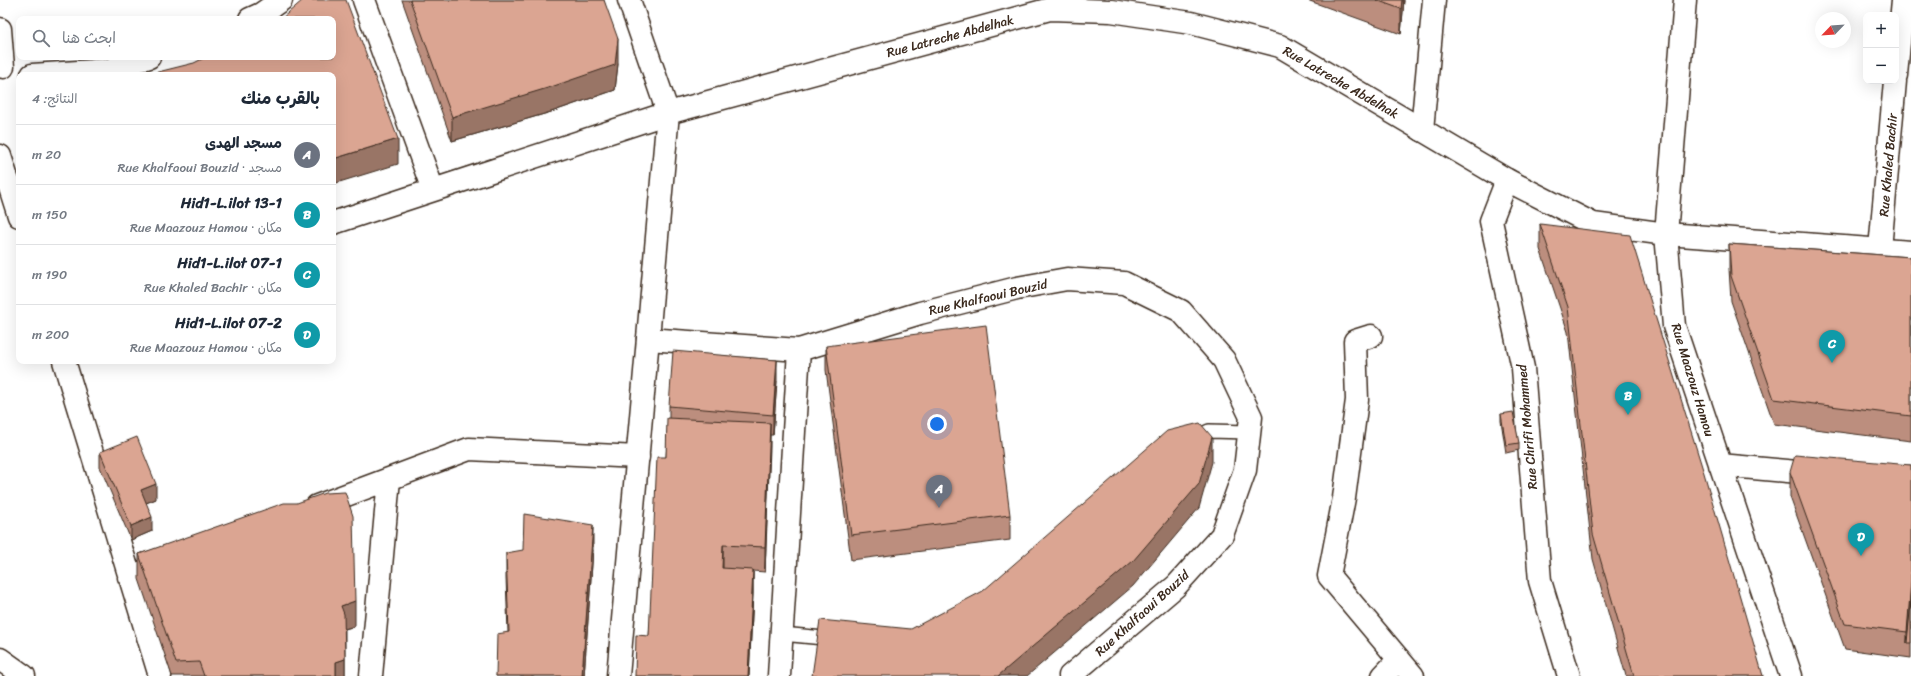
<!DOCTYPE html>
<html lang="ar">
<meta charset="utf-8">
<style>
body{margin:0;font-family:Sriracha,"Playpen Sans Arabic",sans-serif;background:#f2f2f3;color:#1f2937;direction:rtl}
.controls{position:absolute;right:12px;top:12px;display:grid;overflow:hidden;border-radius:8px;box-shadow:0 4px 16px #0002}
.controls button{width:36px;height:36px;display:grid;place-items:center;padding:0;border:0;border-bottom:1px solid #e0e1e3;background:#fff;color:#1f2937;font:20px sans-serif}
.compass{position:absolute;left:1815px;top:12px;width:36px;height:36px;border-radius:50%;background:#fff;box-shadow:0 4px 16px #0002;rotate:245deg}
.you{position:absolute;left:937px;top:424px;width:14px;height:14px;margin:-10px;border:3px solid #fff;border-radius:50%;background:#1a73e8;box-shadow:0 0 0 6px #1a73e833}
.badge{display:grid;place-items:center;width:26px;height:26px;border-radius:50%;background:#0f766e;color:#fff;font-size:13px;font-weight:700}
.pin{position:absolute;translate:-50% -33px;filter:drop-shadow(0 1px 2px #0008)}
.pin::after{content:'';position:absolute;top:21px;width:14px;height:12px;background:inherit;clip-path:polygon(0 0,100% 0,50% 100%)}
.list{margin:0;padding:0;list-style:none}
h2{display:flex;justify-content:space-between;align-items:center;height:52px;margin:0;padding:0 16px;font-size:17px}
h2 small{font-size:13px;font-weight:400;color:#747a83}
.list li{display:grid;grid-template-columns:26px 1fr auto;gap:12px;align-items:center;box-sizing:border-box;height:60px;padding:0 16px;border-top:1px solid #e0e1e3}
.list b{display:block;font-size:15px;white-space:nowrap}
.list p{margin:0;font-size:13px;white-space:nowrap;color:#747a83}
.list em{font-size:13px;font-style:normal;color:#747a83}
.icon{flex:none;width:22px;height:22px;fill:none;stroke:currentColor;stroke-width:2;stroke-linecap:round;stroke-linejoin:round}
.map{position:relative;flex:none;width:1911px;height:676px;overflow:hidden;direction:ltr}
.search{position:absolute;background:#fff;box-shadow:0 4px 16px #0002;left:16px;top:16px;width:320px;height:44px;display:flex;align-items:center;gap:10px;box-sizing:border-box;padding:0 14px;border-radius:8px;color:#747a83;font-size:15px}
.panel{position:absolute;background:#fff;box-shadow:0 4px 16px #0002;left:16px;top:72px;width:320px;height:292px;border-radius:8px;direction:rtl}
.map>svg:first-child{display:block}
</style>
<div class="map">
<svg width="1911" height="676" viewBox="0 0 1911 676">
<rect width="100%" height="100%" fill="#fff"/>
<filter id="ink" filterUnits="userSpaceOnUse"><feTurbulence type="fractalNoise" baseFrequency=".025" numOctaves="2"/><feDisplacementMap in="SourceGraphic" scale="8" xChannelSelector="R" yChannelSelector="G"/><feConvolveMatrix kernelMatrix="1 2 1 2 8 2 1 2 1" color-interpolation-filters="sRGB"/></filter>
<g filter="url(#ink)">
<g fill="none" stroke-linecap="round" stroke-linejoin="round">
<defs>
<path id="lane" d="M 1193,438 L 1209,431 L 1249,432
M 782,634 L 834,639"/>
<path id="street" d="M 364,0 L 433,190
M 1685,0 L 1666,234 L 1674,326 L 1791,676
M 250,19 L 261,14 L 281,0
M 0,29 L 3,67
M 32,75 L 109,70 L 149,57
M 1896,75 L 1903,0
M 1422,130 L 1434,0
M 0,156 L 19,216
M 1507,180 L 1491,221 L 1523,368 L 1540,581 L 1569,676
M 333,223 L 668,113
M 1880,249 L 1895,81
M 1371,336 L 1355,341 L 1357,400 L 1344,498 L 1329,576 L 1413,676
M 648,339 L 799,350 L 920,313 L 1017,288 L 1067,279 L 1124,283 L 1181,311 L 1224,360 L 1251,417 L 1245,470 L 1222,535 L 1176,586 L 1070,676
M 64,361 L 160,676
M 1720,465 L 1820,474
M 317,506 L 469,449 L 638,457
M 129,577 L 167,563
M 0,659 L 24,676
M 371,676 L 389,479
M 779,676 L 799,350
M 1383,676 L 1399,659"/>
<path id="secondary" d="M 668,113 L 1050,9 L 1111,11 L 1191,23 L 1280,46 L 1507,180 L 1593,224 L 1666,234 L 1911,252
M 618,676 L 668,113 L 629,0"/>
</defs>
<use href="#lane" stroke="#3b2a1e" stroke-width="16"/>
<use href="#street" stroke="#3b2a1e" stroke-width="25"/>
<use href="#secondary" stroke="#3b2a1e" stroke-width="25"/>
<use href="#lane" stroke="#fff" stroke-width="13"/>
<use href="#street" stroke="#fff" stroke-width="22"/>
<use href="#secondary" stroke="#fff" stroke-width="22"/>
</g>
<path fill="#bc8e7e" stroke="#3b2a1e" d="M 402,0 L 604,0 L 618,64 L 615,90 L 551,112 L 452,141 Z
M 1307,0 L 1404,0 L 1401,34 Z
M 1540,224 L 1763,676 L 1626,676 L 1593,559 L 1568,332 L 1540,249 Z
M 1729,244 L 1911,257 L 1911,441 L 1774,424 L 1731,301 L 1729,269 Z
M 826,346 L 1010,515 L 1010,540 L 851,560 L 826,370 Z
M 777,381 L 773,435 L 770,435 L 765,572 L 753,571 L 753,594 L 749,676 L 635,676 L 649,636 L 666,457 L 669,418 L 669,406 Z
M 1501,414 L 1519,443 L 1519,450 L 1506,453 L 1501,421 Z
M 100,452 L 156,499 L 146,503 L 152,531 L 131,540 L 100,467 Z
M 1911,465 L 1911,658 L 1845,649 L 1790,497 L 1790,472 Z
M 297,503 L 355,626 L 345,629 L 345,676 L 172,676 L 139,579 L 139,554 Z
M 593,550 L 584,676 L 496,676 L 508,633 L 506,578 L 506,553 Z"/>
<path fill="#997466" stroke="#3b2a1e" d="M 1402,0 L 1404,0 L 1401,34 L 1401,9 Z
M 618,39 L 618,64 L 615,90 L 551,112 L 452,141 L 452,117 Z
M 398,139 L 398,164 L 333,184 L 333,159 Z
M 777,360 L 777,381 L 773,435 L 773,415 Z
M 770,423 L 770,448 L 765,572 L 765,547 Z
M 1212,437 L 1212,462 L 1199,508 L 1133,586 L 1027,676 L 998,676 Z
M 156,484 L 156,499 L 141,505 L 141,490 Z
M 152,517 L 152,531 L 131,540 L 131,526 Z
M 593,525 L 593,550 L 584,676 L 582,676 Z
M 723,545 L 723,570 L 722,568 Z
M 753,570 L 753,594 L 749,676 L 748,676 Z
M 1911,581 L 1911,606 L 1907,643 L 1907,632 Z
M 355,601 L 355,626 L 341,630 L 341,606 Z
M 345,659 L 345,676 L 336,676 L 336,662 Z"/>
<path fill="#dba592" stroke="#3b2a1e" d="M 303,0 L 346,0 L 398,139 L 333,159 L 333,75 L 146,75 L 194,63 L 206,57 L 333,57 L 333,19 L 281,19 Z
M 410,0 L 604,0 L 618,39 L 615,65 L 551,87 L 452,117 Z
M 1376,0 L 1402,0 L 1401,9 Z
M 1540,224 L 1630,235 L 1704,473 L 1763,676 L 1634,676 L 1593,534 L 1568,307 Z
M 1729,244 L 1911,257 L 1911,416 L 1774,399 L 1731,276 Z
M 986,325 L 1010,515 L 851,535 L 826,346 Z
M 673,351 L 777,360 L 773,415 L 669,406 Z
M 1513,412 L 1519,443 L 1506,445 L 1501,414 Z
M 667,418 L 770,423 L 765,547 L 723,545 L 722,568 L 753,570 L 748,676 L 635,676 L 636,635 L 649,636 L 657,457 L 666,457 Z
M 1200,423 L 1212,437 L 1199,484 L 1133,561 L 998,676 L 812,676 L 820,620 L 911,629 L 983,591 L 1167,431 Z
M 137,437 L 156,484 L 141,490 L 152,517 L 131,526 L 100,452 Z
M 1795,455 L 1911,465 L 1911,581 L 1907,632 L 1845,624 L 1790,472 Z
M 345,492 L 353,516 L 355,601 L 341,606 L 344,614 L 345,659 L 336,662 L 336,676 L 204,676 L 199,662 L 176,663 L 139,554 L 284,503 L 297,503 L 325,493 Z
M 524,514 L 593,525 L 582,676 L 496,676 L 497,634 L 509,632 L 506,553 L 523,550 Z
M 1911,601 L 1911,643 L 1907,643 Z"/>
</g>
<g text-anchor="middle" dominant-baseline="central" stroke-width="4" stroke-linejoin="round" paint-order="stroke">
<g font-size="13" fill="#3b2a1e" stroke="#fff">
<text transform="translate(950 36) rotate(-15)">Rue Latreche Abdelhak</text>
<text transform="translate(1341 82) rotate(30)">Rue Latreche Abdelhak</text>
<text transform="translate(1888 165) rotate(-85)">Rue Khaled Bachir</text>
<text transform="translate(988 297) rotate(-13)">Rue Khalfaoui Bouzid</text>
<text transform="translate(1693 380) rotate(73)">Rue Maazouz Hamou</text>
<text transform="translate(1527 427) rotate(-95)">Rue Chrifi Mohammed</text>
<text transform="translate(1142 613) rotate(-42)">Rue Khalfaoui Bouzid</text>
</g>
</g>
</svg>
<div class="controls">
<button>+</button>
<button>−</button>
</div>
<svg class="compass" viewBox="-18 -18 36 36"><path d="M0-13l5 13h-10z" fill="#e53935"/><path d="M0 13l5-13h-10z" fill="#747a83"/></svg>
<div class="you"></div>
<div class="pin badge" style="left:939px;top:508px;background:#6b7280">A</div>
<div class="pin badge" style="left:1628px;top:415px;background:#0f9aa8">B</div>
<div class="pin badge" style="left:1832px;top:363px;background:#0f9aa8">C</div>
<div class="pin badge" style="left:1861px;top:556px;background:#0f9aa8">D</div>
<div class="search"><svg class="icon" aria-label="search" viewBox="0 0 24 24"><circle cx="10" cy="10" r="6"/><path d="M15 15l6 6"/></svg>ابحث هنا</div>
<section class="panel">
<h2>بالقرب منك<small>النتائج: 4</small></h2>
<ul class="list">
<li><span class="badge" style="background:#6b7280">A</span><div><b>مسجد الهدى</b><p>مسجد · Rue Khalfaoui Bouzid</p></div><em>20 m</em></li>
<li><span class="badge" style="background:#0f9aa8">B</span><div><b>Hid1-L.ilot 13-1</b><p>مكان · Rue Maazouz Hamou</p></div><em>150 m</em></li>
<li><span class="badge" style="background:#0f9aa8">C</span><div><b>Hid1-L.ilot 07-1</b><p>مكان · Rue Khaled Bachir</p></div><em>190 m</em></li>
<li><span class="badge" style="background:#0f9aa8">D</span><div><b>Hid1-L.ilot 07-2</b><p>مكان · Rue Maazouz Hamou</p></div><em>200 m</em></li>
</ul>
</section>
</div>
